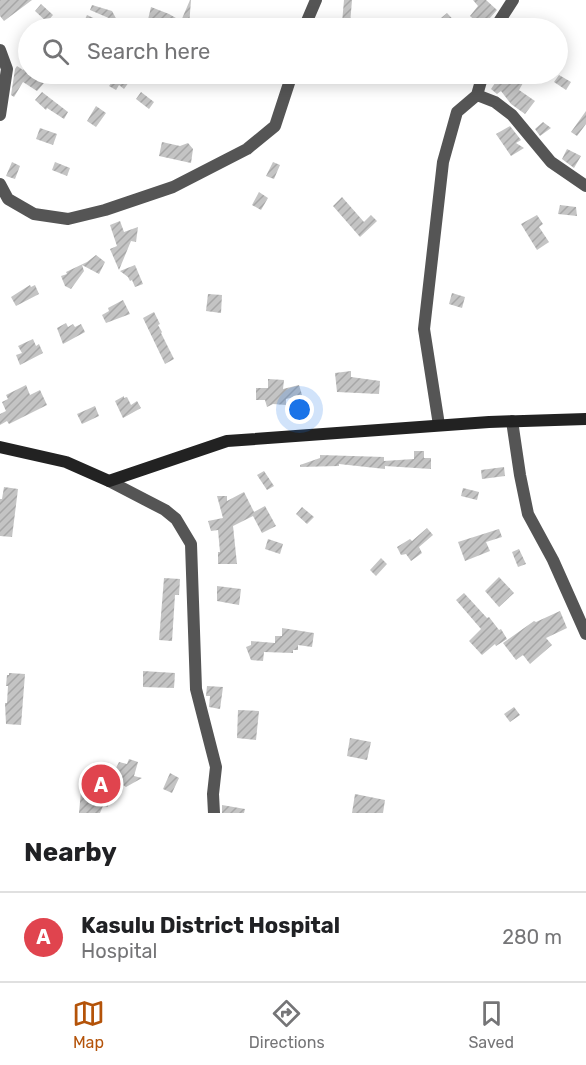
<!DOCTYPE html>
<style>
body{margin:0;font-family:Rubik,sans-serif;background:#f2f2f2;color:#202124}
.you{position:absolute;left:300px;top:410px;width:21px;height:21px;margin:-15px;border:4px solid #fff;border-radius:50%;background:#1a73e8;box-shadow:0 0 0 9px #1a73e833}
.badge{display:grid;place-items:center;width:39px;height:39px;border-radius:50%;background:#b45309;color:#fff;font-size:20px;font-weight:700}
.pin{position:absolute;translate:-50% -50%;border:3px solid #fff;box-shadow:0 2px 6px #0006}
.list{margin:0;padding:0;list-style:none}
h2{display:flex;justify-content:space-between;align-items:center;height:78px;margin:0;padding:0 24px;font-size:26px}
h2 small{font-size:20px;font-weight:400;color:#757577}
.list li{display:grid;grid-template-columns:39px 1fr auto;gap:18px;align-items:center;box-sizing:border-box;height:90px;padding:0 24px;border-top:2px solid #e0e0e0}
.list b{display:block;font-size:22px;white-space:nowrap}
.list p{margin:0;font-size:20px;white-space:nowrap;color:#757577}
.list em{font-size:20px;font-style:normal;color:#757577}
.icon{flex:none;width:33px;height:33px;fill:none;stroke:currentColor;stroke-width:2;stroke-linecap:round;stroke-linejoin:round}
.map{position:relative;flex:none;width:586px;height:813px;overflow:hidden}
.search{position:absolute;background:#fff;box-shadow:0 3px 15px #0003;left:18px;right:18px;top:18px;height:66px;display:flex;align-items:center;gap:15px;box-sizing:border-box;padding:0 21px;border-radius:33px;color:#757577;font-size:22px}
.sheet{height:168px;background:#fff}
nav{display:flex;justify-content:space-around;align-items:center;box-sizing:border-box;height:84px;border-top:2px solid #e0e0e0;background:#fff;font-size:16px;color:#757577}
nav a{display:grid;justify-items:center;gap:3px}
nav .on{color:#b45309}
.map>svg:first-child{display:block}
</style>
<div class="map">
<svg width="586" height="813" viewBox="0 0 586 813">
<defs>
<pattern id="building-hatch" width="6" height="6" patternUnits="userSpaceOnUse" patternTransform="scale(1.5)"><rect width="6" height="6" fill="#c4c4c4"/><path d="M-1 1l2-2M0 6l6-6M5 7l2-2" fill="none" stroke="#a7a7a7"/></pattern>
</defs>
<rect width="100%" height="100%" fill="#fff"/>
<path fill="url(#building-hatch)" d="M 0,0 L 32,0 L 4,21 L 0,16 Z
M 190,0 L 191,0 L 189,26 L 193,28 L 146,28 L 151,7 L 169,14 L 181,21 Z
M 344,0 L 352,0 L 350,24 L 381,19 L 382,28 L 350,28 L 349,24 L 342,23 Z
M 473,0 L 486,0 L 497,10 L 482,27 L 470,16 L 478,6 Z
M 41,4 L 53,15 L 47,22 L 35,11 Z
M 92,5 L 112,11 L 118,22 L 90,10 Z
M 447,13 L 461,28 L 429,28 Z
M 87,15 L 115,28 L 81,28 Z
M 28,62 L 28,74 L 35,74 L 44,83 L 37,91 L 23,82 L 14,97 L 11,95 L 15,69 L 17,66 L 23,70 Z
M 112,74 L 117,74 L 129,82 L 124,89 L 119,85 L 116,90 L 109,86 L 112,82 L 108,79 Z
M 507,74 L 523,83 L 519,90 L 535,101 L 525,114 L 511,104 L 501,91 L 497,94 L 491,89 L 497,80 L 501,83 Z
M 559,75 L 571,82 L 566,90 L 554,82 Z
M 42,92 L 68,112 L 64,119 L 47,108 L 46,110 L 35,100 Z
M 141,92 L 154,102 L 149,109 L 136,99 Z
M 96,106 L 106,113 L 96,127 L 87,121 Z
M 586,111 L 586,124 L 577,136 L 571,132 Z
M 543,122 L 551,128 L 540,136 L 535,129 Z
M 510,126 L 521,140 L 516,143 L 524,148 L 511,156 L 496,134 Z
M 40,128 L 57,134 L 53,145 L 36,139 Z
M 162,142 L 180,146 L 188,143 L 193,149 L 191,163 L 159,156 Z
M 567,149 L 581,156 L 574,168 L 562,159 Z
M 12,162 L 20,166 L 15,179 L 6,176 Z
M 55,162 L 70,168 L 67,176 L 52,170 Z
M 273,162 L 280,165 L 274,179 L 266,176 Z
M 259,192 L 268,198 L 261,210 L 252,205 Z
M 342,197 L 364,222 L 371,215 L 377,221 L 360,237 L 333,206 Z
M 560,205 L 576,207 L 577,216 L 558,214 Z
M 537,215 L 543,224 L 539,227 L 549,242 L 537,250 L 521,224 Z
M 120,221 L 124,232 L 138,227 L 136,242 L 131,241 L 119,270 L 110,249 L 117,246 L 110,225 Z
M 96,255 L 105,262 L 99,274 L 82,265 L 84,271 L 71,289 L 65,286 L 61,276 L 67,274 L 66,272 L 87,262 Z
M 135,265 L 143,284 L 135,287 L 132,280 L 130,281 L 128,277 L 120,271 Z
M 30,285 L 31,287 L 35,285 L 39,294 L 16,306 L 11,297 Z
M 452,293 L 465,297 L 462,308 L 449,304 Z
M 208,294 L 222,295 L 221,313 L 206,311 Z
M 123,300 L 130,314 L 106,323 L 102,315 L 109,311 L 108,308 Z
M 154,312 L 160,324 L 158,325 L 162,332 L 161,333 L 174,359 L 165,364 L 143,318 Z
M 66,323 L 68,327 L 73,324 L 75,327 L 81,324 L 85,332 L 63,344 L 57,328 Z
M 33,339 L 36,346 L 39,344 L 43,353 L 20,365 L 16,355 L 22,353 L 18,346 Z
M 351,371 L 351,377 L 380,381 L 379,394 L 337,392 L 335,373 Z
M 268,379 L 284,380 L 283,389 L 299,385 L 302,395 L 286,399 L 286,405 L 273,404 L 267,407 L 265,400 L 256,400 L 256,388 L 268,388 Z
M 26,385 L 30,395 L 40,390 L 47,405 L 9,424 L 7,421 L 0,425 L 0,414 L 6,411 L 2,402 L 8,399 L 6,395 Z
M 124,396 L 124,398 L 127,397 L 131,405 L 137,401 L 141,408 L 123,418 L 115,401 Z
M 95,406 L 99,416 L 82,424 L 77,414 Z
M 414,451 L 424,451 L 424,458 L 431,458 L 431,469 L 385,466 L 385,469 L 339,464 L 339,466 L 300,467 L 300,465 L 320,458 L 320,455 L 384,457 L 384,461 L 414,459 Z
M 504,467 L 505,476 L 482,479 L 481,470 Z
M 264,471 L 274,486 L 267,490 L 257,475 Z
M 4,487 L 18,489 L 12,537 L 0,536 L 0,499 L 2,499 Z
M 463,488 L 479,492 L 477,500 L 461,496 Z
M 244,492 L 254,512 L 265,506 L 276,526 L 262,533 L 253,516 L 233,526 L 237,564 L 218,564 L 218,552 L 220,552 L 218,530 L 211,531 L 208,521 L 223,518 L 217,496 L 227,496 L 227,501 Z
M 302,507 L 314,517 L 307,524 L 296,514 Z
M 427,528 L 433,535 L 419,547 L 422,553 L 411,561 L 406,554 L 401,555 L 397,547 L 410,539 L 412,541 Z
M 499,529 L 502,537 L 486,542 L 490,551 L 465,561 L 458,542 Z
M 268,539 L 283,544 L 280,554 L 265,549 Z
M 519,549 L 526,564 L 518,567 L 512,552 Z
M 381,558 L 387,564 L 376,576 L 370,570 Z
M 499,577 L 514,593 L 499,607 L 485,591 Z
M 164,578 L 180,579 L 179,595 L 175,595 L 172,641 L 159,640 Z
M 217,586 L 241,589 L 239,605 L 217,601 Z
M 464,593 L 487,618 L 489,617 L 499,630 L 501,629 L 507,639 L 496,646 L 495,644 L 482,655 L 469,641 L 481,629 L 456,600 Z
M 560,611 L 567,628 L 546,638 L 552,645 L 530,664 L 523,655 L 516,660 L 503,643 L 534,621 L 536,622 Z
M 282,628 L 314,633 L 312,647 L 298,645 L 298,650 L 293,650 L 293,653 L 264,652 L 263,661 L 251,660 L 246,647 L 251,645 L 251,641 L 275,643 L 275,636 L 282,636 Z
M 143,671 L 175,673 L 174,688 L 143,687 Z
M 9,673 L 25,674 L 21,725 L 6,724 L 5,703 L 7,703 L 8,686 L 6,686 L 7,675 L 9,675 Z
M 207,686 L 223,687 L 220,709 L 209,707 L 210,696 L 206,696 Z
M 514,707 L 520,715 L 510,722 L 504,714 Z
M 238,710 L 259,711 L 256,740 L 237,738 Z
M 350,738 L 371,742 L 367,760 L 347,756 Z
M 129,759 L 138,762 L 134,776 L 142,778 L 126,787 L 121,784 L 115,770 L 119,762 L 127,764 Z
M 170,773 L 179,778 L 172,793 L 163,789 Z
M 81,791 L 109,794 L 108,807 L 103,806 L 100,813 L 79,813 Z
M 355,794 L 385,800 L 383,813 L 352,813 Z
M 222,805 L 245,809 L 244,813 L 222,813 Z"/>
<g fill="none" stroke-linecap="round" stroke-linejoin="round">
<path stroke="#555" stroke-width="12" d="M 304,28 L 316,0
M 495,28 L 513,0
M 0,50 L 7,69 L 0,115
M 477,95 L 483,74
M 0,184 L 8,199 L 34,214 L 68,219 L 105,210 L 173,187 L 247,149 L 275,126 L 292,74
M 512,421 L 520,475 L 528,514 L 553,560 L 586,634
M 439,425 L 424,329 L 443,162 L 457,112 L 477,95 L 495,102 L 512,115 L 551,162 L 586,186
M 109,481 L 165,510 L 176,519 L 191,544 L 196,689 L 216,767 L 213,794 L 214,813"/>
<path stroke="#222" stroke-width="12" d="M 0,447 L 66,462 L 109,481 L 227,441 L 489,422 L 586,419"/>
</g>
</svg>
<div class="you"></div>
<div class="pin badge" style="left:101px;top:784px;background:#e0444e">A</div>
<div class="search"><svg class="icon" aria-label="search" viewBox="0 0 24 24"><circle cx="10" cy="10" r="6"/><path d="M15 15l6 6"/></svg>Search here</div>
</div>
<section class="sheet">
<h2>Nearby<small></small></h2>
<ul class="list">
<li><span class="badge" style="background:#e0444e">A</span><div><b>Kasulu District Hospital</b><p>Hospital</p></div><em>280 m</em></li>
</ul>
</section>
<nav>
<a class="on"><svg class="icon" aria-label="map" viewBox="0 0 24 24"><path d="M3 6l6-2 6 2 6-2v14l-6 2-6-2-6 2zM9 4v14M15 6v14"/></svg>Map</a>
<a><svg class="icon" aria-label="directions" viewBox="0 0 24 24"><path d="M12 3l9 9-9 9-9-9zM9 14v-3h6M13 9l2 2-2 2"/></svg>Directions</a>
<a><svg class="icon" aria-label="saved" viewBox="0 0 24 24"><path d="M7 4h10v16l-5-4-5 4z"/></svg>Saved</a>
</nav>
